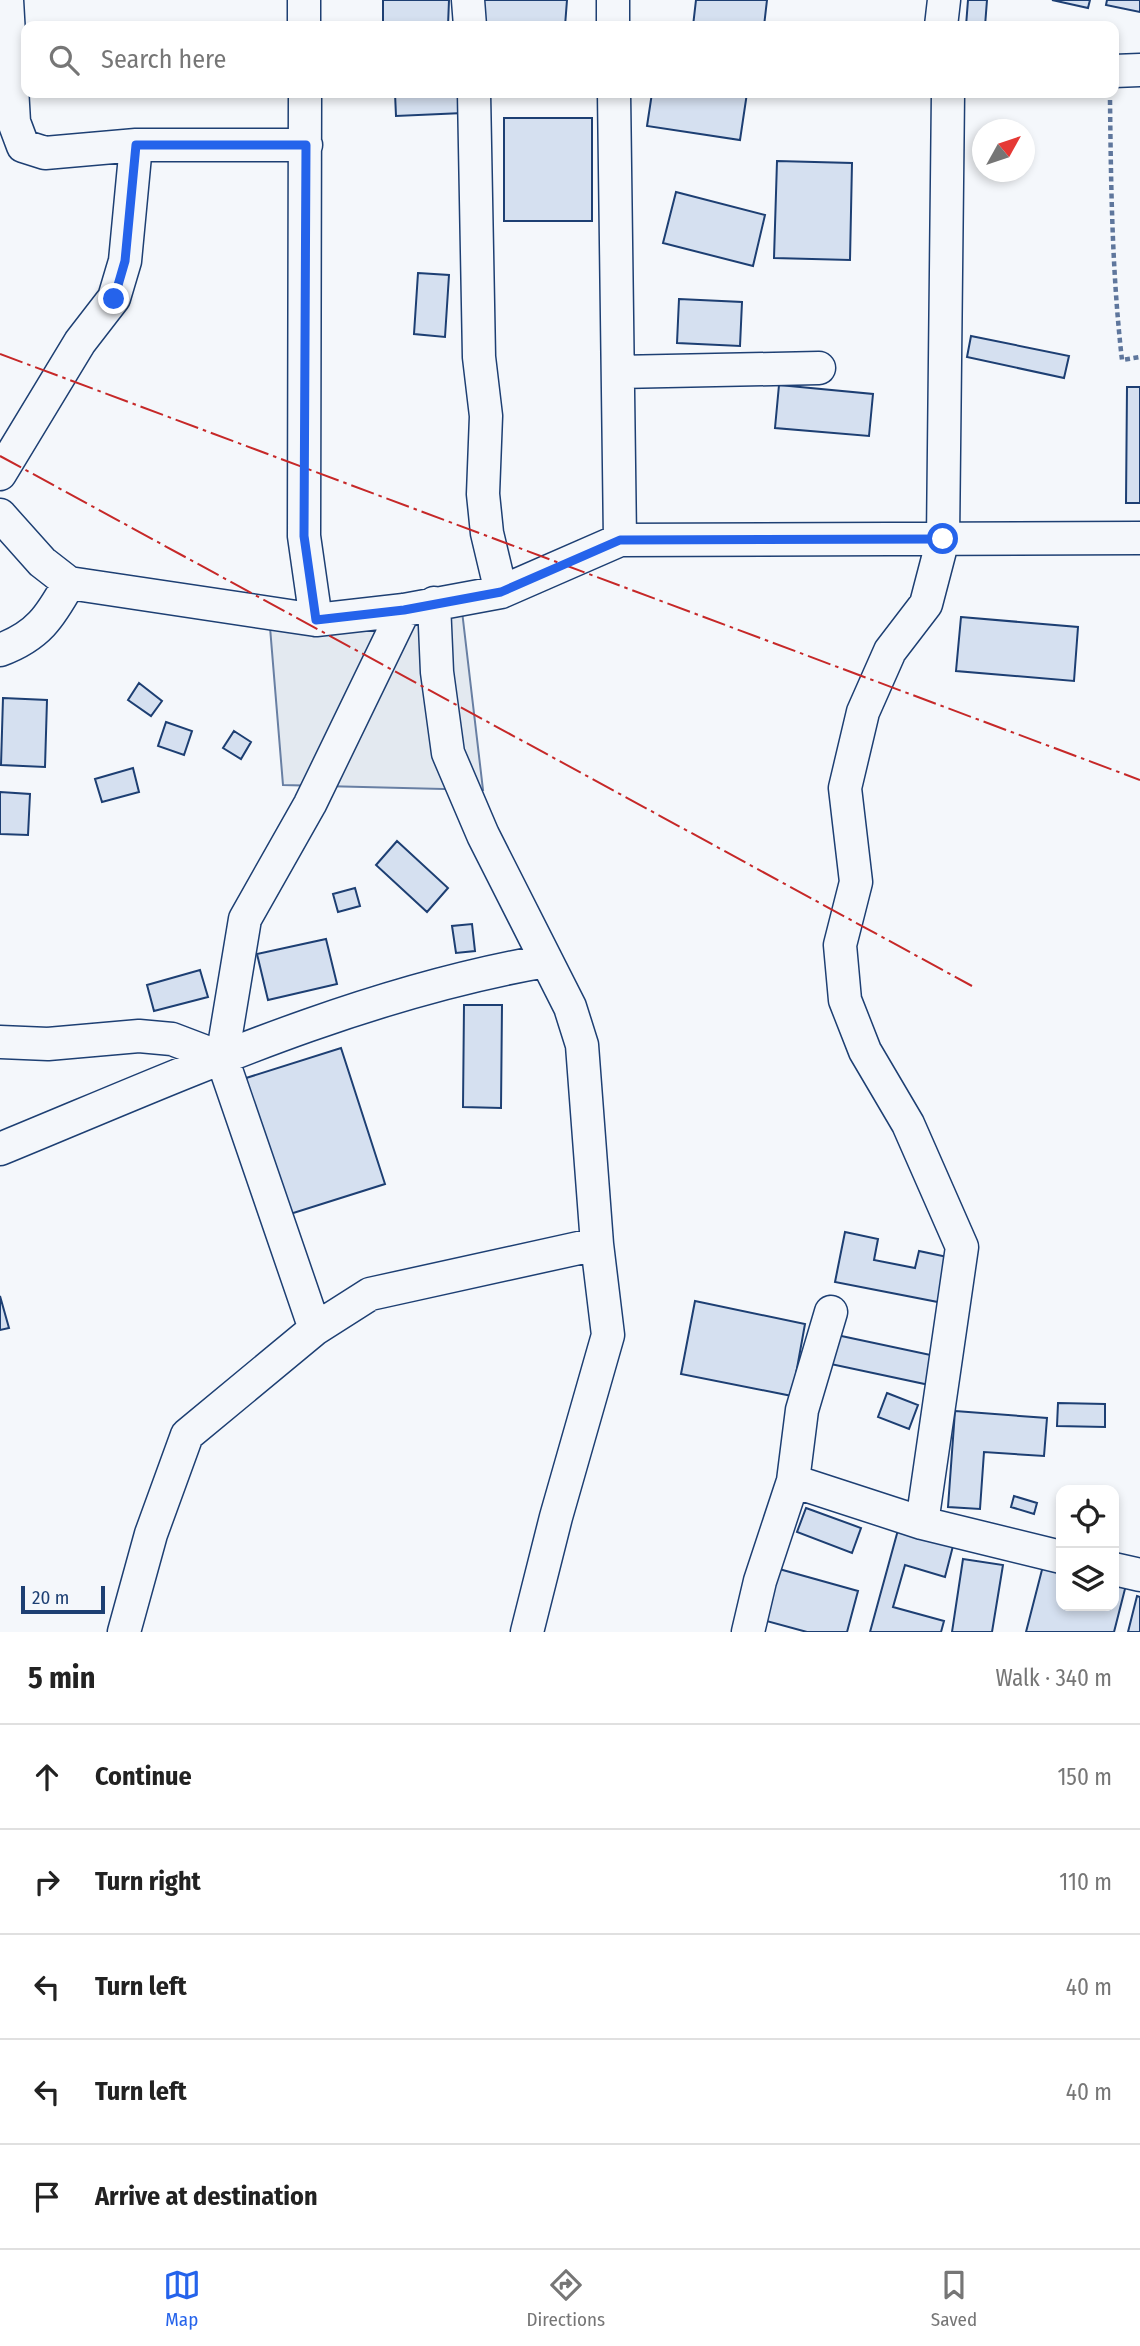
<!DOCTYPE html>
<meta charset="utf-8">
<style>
body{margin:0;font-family:"Fira Sans Condensed",sans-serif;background:#f2f2f2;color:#222}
.controls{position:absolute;right:21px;bottom:21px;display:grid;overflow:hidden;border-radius:14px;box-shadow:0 4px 10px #0003}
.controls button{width:63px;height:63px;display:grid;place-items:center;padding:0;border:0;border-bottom:2px solid #e0e0e0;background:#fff;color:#222;font:35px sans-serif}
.compass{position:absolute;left:972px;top:119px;width:63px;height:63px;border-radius:50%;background:#fff;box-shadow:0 4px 10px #0003;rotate:50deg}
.scale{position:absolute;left:21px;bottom:18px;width:84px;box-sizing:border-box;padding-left:7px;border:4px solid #1d3f73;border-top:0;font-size:19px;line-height:24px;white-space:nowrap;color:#1d3f73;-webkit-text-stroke:5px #f4f7fb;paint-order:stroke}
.stop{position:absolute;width:21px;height:21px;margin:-16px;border:5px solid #2563eb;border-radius:50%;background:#fff}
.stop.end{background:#2563eb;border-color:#fff;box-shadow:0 2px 7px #0008}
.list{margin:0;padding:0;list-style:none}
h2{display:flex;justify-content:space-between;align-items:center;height:91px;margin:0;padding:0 28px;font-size:30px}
h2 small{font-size:23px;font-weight:400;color:#767676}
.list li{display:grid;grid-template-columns:46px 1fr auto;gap:21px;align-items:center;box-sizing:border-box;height:105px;padding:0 28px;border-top:2px solid #e0e0e0}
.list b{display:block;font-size:26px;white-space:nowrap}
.list em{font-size:23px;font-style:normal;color:#767676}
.icon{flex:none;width:38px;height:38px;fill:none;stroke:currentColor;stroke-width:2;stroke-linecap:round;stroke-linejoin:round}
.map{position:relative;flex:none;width:1140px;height:1632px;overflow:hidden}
.search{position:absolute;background:#fff;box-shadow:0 4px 10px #0003;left:21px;right:21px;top:21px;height:77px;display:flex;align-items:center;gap:18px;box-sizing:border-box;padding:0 24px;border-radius:14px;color:#767676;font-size:26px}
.sheet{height:616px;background:#fff}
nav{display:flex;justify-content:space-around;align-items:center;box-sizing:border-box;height:98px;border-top:2px solid #e0e0e0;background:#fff;font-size:19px;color:#767676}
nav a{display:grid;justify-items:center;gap:4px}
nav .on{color:#2563eb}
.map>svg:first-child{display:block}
</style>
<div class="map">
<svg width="1140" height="1632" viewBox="0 0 1140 1632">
<rect width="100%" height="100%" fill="#f4f7fb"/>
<path fill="#e3e9f0" stroke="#687fa3" stroke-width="2" d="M 462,611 L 483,790 L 283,785 L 269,615 Z"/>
<path fill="#d5e0f0" stroke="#1d3f73" stroke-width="2" d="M 383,0 L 449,0 L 448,26 L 383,26 Z
M 475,0 L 567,0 L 565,26 L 474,26 Z
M 696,0 L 767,0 L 764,26 L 693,26 Z
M 968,0 L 987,0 L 985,26 L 966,26 Z
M 1052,0 L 1090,0 L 1088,8 Z
M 1107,0 L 1140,0 L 1140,12 L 1106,5 Z
M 395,93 L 462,93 L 463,113 L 396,116 Z
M 652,93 L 747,93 L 740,140 L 647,126 Z
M 504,118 L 592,118 L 592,221 L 504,221 Z
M 777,161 L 852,163 L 850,260 L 774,258 Z
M 676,192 L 765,215 L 753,266 L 663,243 Z
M 418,273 L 449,275 L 445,337 L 414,334 Z
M 679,299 L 742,302 L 740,346 L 677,343 Z
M 971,336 L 1069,356 L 1064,378 L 967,357 Z
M 779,385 L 873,394 L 869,436 L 775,428 Z
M 1127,387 L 1140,387 L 1140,503 L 1126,503 Z
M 961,617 L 1078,627 L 1074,681 L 956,671 Z
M 139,683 L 162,701 L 151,716 L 128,700 Z
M 3,698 L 47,700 L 45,767 L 1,765 Z
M 166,722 L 192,731 L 184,755 L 158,746 Z
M 234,731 L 251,742 L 241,759 L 223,748 Z
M 133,768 L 139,792 L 102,802 L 95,779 Z
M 0,792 L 30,794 L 28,835 L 0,834 Z
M 397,841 L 448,888 L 427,912 L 376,865 Z
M 355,888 L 360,906 L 338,912 L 333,894 Z
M 472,924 L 475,951 L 456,953 L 452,926 Z
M 326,939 L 337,984 L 268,1000 L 257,954 Z
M 200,970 L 208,997 L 154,1011 L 147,985 Z
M 464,1005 L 502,1005 L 501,1108 L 463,1107 Z
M 341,1048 L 385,1184 L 287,1215 L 243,1079 Z
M 845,1232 L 878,1239 L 874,1260 L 915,1268 L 919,1251 L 952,1258 L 943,1303 L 835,1282 Z
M 0,1296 L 9,1328 L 0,1330 Z
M 695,1301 L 805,1324 L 792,1396 L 681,1374 Z
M 832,1334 L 940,1357 L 934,1386 L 826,1363 Z
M 887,1393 L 918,1405 L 909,1429 L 878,1417 Z
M 1058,1403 L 1105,1404 L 1105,1427 L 1057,1426 Z
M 955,1411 L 1047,1418 L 1044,1456 L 984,1452 L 980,1509 L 948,1507 Z
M 1014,1496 L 1037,1503 L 1034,1514 L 1011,1507 Z
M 806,1508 L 861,1528 L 852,1553 L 797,1532 Z
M 898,1530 L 953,1546 L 945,1577 L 905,1565 L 893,1607 L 944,1621 L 941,1632 L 870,1632 Z
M 1045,1558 L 1061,1563 L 1061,1606 L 1114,1606 L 1114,1577 L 1127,1581 L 1114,1632 L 1026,1632 Z
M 963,1559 L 1003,1565 L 992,1632 L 952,1632 Z
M 772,1567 L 858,1591 L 847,1632 L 807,1632 L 759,1619 Z
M 1137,1596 L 1140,1597 L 1140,1632 L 1128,1632 Z"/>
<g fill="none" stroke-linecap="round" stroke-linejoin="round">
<defs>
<path id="minor" d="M 7,0 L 14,122 L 23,146 L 45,153 L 136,145 L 306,145
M 304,0 L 304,26
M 468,0 L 470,26
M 613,0 L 613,26
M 941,26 L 944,0
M 1114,71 L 1140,70
M 305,93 L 304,536 L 316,620
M 474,93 L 479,357 L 486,416 L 483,494 L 487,533 L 501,592
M 614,93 L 620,540
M 618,372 L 819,368
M 0,474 L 80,342 L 114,298 L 125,261 L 136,145
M 0,515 L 42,562 L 69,583 L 316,620 L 404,610 L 501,592 L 620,540 L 1140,538
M 434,603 L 437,672 L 448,753 L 483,835 L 570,1007 L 582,1045 L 597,1244 L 608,1335 L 556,1517 L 527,1632
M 0,650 C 38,636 50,617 69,583
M 0,1042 L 48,1044 L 139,1036 L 172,1039 L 222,1058
M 0,1149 C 178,1076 355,994 546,961
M 315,1329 L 222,1058 L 245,919 L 310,804 L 404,610
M 793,1481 L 922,1523 L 1061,1557
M 922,1523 L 962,1247 L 908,1124 L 865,1051 L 845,1000 L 840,945 L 856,882 L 845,788 L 863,712 L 890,651 L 926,604 L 943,539 L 948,93
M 1114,1569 L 1140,1575
M 124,1632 L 151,1534 L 187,1435 L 315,1329 L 370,1294 L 597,1244
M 748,1632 L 760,1581 L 793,1481 L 802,1410 L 831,1312"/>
</defs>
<use href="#minor" stroke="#1d3f73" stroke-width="35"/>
<path stroke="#5e769c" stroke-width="4.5" stroke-dasharray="5 3.5" stroke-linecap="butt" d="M 1110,100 C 1111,187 1112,273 1122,360 L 1140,357"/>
<use href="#minor" stroke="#f4f7fb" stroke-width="32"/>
<path stroke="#c62828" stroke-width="2" stroke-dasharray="24 5 3.5 5" stroke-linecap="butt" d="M 0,354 L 1140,780
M 0,456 L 972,986"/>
</g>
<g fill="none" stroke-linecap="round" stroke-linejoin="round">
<path stroke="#2563eb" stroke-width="9" d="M 114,299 L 125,261 L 136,145 L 306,145 L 304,536 L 316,620 L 404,610 L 501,592 L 620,540 L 943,539"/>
</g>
</svg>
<div class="controls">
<button><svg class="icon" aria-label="locate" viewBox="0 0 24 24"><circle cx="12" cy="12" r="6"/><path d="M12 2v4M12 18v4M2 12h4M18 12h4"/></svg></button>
<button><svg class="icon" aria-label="layers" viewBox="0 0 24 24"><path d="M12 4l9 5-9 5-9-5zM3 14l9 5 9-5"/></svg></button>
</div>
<svg class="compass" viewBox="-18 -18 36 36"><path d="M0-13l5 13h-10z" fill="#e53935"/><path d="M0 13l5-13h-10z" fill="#767676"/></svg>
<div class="scale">20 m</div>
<div class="stop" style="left:943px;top:539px"></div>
<div class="stop end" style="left:114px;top:299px"></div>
<div class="search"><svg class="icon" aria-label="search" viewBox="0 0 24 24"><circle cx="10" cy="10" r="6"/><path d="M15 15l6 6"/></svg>Search here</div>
</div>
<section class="sheet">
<h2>5 min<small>Walk · 340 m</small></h2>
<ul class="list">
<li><svg class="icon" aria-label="ahead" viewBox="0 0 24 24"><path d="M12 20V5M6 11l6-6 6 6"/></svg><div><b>Continue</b></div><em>150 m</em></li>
<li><svg class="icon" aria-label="right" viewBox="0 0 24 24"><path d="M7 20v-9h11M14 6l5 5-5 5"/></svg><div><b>Turn right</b></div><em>110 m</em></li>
<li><svg class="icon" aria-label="left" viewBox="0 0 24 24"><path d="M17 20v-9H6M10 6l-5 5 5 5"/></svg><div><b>Turn left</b></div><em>40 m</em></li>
<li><svg class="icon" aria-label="left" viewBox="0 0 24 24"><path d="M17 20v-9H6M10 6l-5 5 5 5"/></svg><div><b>Turn left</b></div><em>40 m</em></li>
<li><svg class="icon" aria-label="arrive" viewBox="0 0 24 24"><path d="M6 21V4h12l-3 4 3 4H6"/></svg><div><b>Arrive at destination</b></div></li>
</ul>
</section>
<nav>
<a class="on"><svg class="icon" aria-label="map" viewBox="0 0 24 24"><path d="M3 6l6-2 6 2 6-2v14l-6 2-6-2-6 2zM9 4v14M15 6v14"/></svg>Map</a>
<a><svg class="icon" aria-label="directions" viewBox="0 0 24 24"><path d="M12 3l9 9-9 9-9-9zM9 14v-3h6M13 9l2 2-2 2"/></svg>Directions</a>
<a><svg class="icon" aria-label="saved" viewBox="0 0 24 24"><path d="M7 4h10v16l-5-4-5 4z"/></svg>Saved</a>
</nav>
